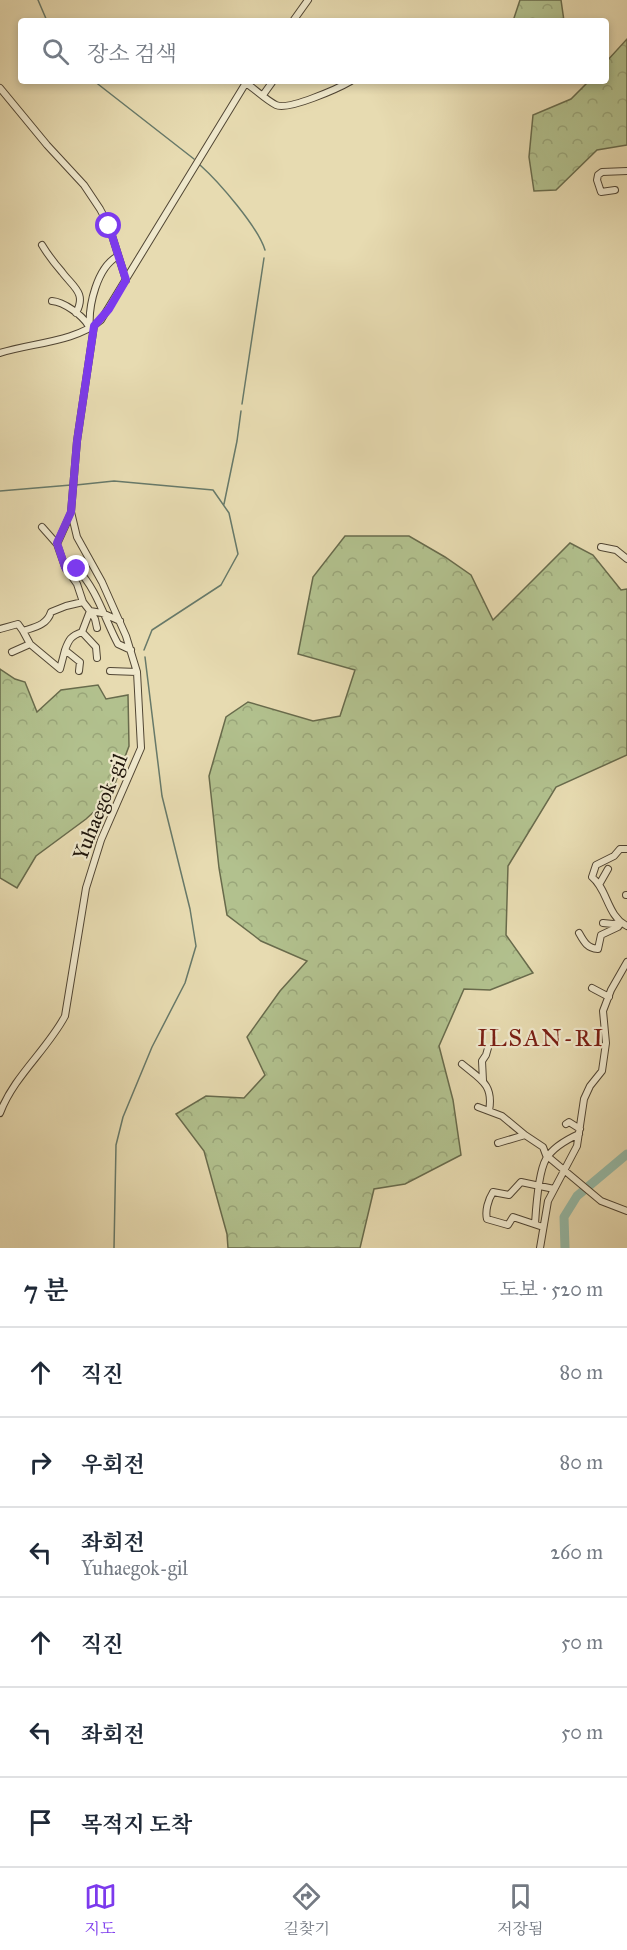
<!DOCTYPE html>
<html lang="ko">
<meta charset="utf-8">
<style>
body{margin:0;font-family:"IM FELL Great Primer","Noto Serif KR",serif;background:#f2f2f3;color:#1f2937}
.stop{position:absolute;width:18px;height:18px;margin:-14px;border:4px solid #7c3aed;border-radius:50%;background:#fff}
.stop.end{background:#7c3aed;border-color:#fff;box-shadow:0 2px 6px #0008}
.list{margin:0;padding:0;list-style:none}
h2{display:flex;justify-content:space-between;align-items:center;height:78px;margin:0;padding:0 24px;font-size:26px}
h2 small{font-size:20px;font-weight:400;color:#747a83}
.list li{display:grid;grid-template-columns:39px 1fr auto;gap:18px;align-items:center;box-sizing:border-box;height:90px;padding:0 24px;border-top:2px solid #e0e1e3}
.list b{display:block;font-size:22px;white-space:nowrap}
.list p{margin:0;font-size:20px;white-space:nowrap;color:#747a83}
.list em{font-size:20px;font-style:normal;color:#747a83}
.icon{flex:none;width:33px;height:33px;fill:none;stroke:currentColor;stroke-width:2;stroke-linecap:round;stroke-linejoin:round}
.map{position:relative;flex:none;width:627px;height:1248px;overflow:hidden}
.search{position:absolute;background:#fff;box-shadow:0 3px 9px #0003;left:18px;right:18px;top:18px;height:66px;display:flex;align-items:center;gap:15px;box-sizing:border-box;padding:0 21px;border-radius:6px;color:#747a83;font-size:22px}
.sheet{height:618px;background:#fff}
nav{display:flex;justify-content:space-around;align-items:center;box-sizing:border-box;height:84px;border-top:2px solid #e0e1e3;background:#fff;font-size:16px;color:#747a83}
nav a{display:grid;justify-items:center;gap:3px}
nav .on{color:#7c3aed}
.map>svg:first-child{display:block}
</style>
<div class="map">
<svg width="627" height="1248" viewBox="0 0 627 1248">
<defs>
<pattern id="forest-crowns" width="20" height="18" patternUnits="userSpaceOnUse" patternTransform="scale(1.5)"><rect width="20" height="18" fill="#b2c18e"/><path d="M2 6a3 3 0 1 1 6 0M12 15a3 3 0 1 1 6 0" fill="none" stroke="#99a579"/></pattern>
</defs>
<rect width="100%" height="100%" fill="#e7dbb1"/>
<filter id="stains"><feTurbulence type="fractalNoise" baseFrequency=".00333" numOctaves="4"/><feColorMatrix values="0 0 0 0 .2 0 0 0 0 .09 0 0 0 0 .02 0 0 0 .5 -.17"/></filter>
<radialGradient id="worn" r=".72"><stop offset=".6" stop-color="#630" stop-opacity="0"/><stop offset="1" stop-color="#630" stop-opacity=".3"/></radialGradient>
<path fill="url(#forest-crowns)" stroke="#686b4c" stroke-width="1.5" d="M 520,0 L 561,0 L 564,21 L 513,21 Z
M 627,39 L 627,145 L 597,150 L 556,190 L 534,191 L 529,157 L 533,115 L 571,99 L 589,81 L 606,81 L 606,62 Z
M 345,536 L 409,536 L 445,557 L 471,575 L 493,620 L 570,543 L 593,555 L 621,590 L 627,589 L 627,755 L 556,787 L 508,866 L 506,935 L 533,973 L 490,990 L 464,989 L 439,1046 L 453,1100 L 461,1155 L 405,1184 L 374,1189 L 360,1248 L 228,1248 L 227,1234 L 204,1151 L 176,1114 L 206,1096 L 244,1098 L 265,1075 L 247,1037 L 280,991 L 307,961 L 261,941 L 227,915 L 219,868 L 209,776 L 226,717 L 248,702 L 313,721 L 340,716 L 355,670 L 298,654 L 313,577 Z
M 0,669 L 15,679 L 25,682 L 37,712 L 61,690 L 98,685 L 106,699 L 128,695 L 129,746 L 110,797 L 86,819 L 36,856 L 17,888 L 0,878 Z"/>
<g fill="none" stroke-linecap="round" stroke-linejoin="round">
<path stroke="#677969" stroke-width="1.5" d="M 38,0 L 47,21
M 94,81 L 194,159
M 200,165 C 219,182 258,227 265,250
M 242,404 L 264,258
M 76,485 L 114,481 L 213,490 L 229,513 L 238,554 L 221,585 L 152,630 L 144,650
M 0,491 L 71,485
M 224,504 L 237,441 L 241,411
M 114,1248 L 116,1145 L 123,1117 L 152,1047 L 185,983 L 196,946 L 190,909 L 162,796 L 145,657"/>
<path stroke="#97bba8" stroke-width="9" d="M 565,1248 L 564,1217 L 577,1196 L 627,1154"/>
<defs>
<path id="street" d="M 293,21 L 308,0
M 246,83 C 256,90 266,100 276,105 C 288,111 339,88 351,81
M 0,88 L 47,145 L 84,185 L 100,209 L 109,226 L 126,280
M 263,95 L 273,81
M 615,190 L 601,192 L 597,180 L 598,175 L 602,172 L 627,171
M 42,245 C 48,255 55,264 62,272 C 73,287 87,293 76,313
M 52,301 C 64,302 82,315 88,325
M 90,328 C 88,306 97,267 118,256
M 0,353 C 31,343 76,342 101,320 L 247,81
M 71,513 L 57,544 L 65,567 L 77,584 L 83,602 L 90,611 L 102,613 L 120,621
M 42,527 L 57,544
M 601,547 L 616,550 L 627,559
M 66,569 L 77,569 C 97,589 105,620 118,644 L 131,650
M 90,611 L 82,632 L 96,647 L 97,658
M 90,611 L 95,619 L 97,628
M 0,629 L 18,624 L 23,631 C 35,627 47,625 51,612 L 66,606 L 83,602
M 23,631 L 30,644 L 60,669 L 65,650
M 12,652 L 30,644
M 79,671 L 80,662 L 65,650 C 69,639 71,636 82,632
M 110,671 L 137,672
M 627,849 L 620,849 L 614,856 L 596,865 L 592,877 C 608,890 607,916 627,926
M 600,883 L 608,869
M 626,895 L 627,895
M 603,923 L 613,924 L 620,923
M 579,933 C 584,942 587,948 598,949 L 601,935 L 618,927 L 621,923
M 592,988 L 609,997
M 462,1064 C 480,1079 494,1084 489,1111
M 483,1081 L 482,1061 L 486,1055 L 488,1048
M 478,1107 L 502,1116 L 525,1135
M 0,1113 C 14,1076 47,1050 65,1016 L 86,888 L 101,840 L 141,748 L 137,672 L 126,636 L 102,582 L 77,537 L 71,512 L 77,441 L 94,326
M 566,1124 L 569,1122 L 580,1129
M 498,1143 L 525,1135 L 543,1147 L 546,1155 L 601,1201 L 627,1211
M 535,1224 C 536,1208 538,1173 546,1159 C 553,1147 568,1139 579,1134
M 543,1227 L 513,1217 L 508,1225 L 487,1219 C 485,1211 488,1200 493,1192 L 509,1195 L 521,1182 L 554,1189
M 540,1248 L 548,1201 L 577,1146 L 584,1099 L 590,1086 L 602,1071 L 606,1043 L 603,1011 L 611,990 L 627,962"/>
</defs>
<use href="#street" stroke="#514634" stroke-width="8"/>
<use href="#street" stroke="#efe8cc" stroke-width="6"/>
</g>
<g fill="none" stroke-linecap="round" stroke-linejoin="round">
<path stroke="#7c3aed" stroke-width="8" d="M 77,569 L 66,569 L 65,567 L 57,543 L 71,512 L 77,441 L 94,326 L 109,309 L 126,280 L 109,226"/>
</g>
<g text-anchor="middle" dominant-baseline="central" stroke-width="4.5" stroke-linejoin="round" paint-order="stroke">
<g font-size="21" fill="#1f150b" stroke="#efe8cc">
<text transform="translate(100 807) rotate(-68)">Yuhaegok-gil</text>
</g>
<g font-size="24" letter-spacing="1.5" fill="#7a1f14" stroke="#efe8cc">
<text x="541" y="1038">ILSAN-RI</text>
</g>
</g>
<rect width="100%" height="100%" filter="url(#stains)"/>
<rect width="100%" height="100%" fill="url(#worn)"/>
</svg>
<div class="stop" style="left:109px;top:226px"></div>
<div class="stop end" style="left:77px;top:569px"></div>
<div class="search"><svg class="icon" aria-label="search" viewBox="0 0 24 24"><circle cx="10" cy="10" r="6"/><path d="M15 15l6 6"/></svg>장소 검색</div>
</div>
<section class="sheet">
<h2>7 분<small>도보 · 520 m</small></h2>
<ul class="list">
<li><svg class="icon" aria-label="ahead" viewBox="0 0 24 24"><path d="M12 20V5M6 11l6-6 6 6"/></svg><div><b>직진</b></div><em>80 m</em></li>
<li><svg class="icon" aria-label="right" viewBox="0 0 24 24"><path d="M7 20v-9h11M14 6l5 5-5 5"/></svg><div><b>우회전</b></div><em>80 m</em></li>
<li><svg class="icon" aria-label="left" viewBox="0 0 24 24"><path d="M17 20v-9H6M10 6l-5 5 5 5"/></svg><div><b>좌회전</b><p>Yuhaegok-gil</p></div><em>260 m</em></li>
<li><svg class="icon" aria-label="ahead" viewBox="0 0 24 24"><path d="M12 20V5M6 11l6-6 6 6"/></svg><div><b>직진</b></div><em>50 m</em></li>
<li><svg class="icon" aria-label="left" viewBox="0 0 24 24"><path d="M17 20v-9H6M10 6l-5 5 5 5"/></svg><div><b>좌회전</b></div><em>50 m</em></li>
<li><svg class="icon" aria-label="arrive" viewBox="0 0 24 24"><path d="M6 21V4h12l-3 4 3 4H6"/></svg><div><b>목적지 도착</b></div></li>
</ul>
</section>
<nav>
<a class="on"><svg class="icon" aria-label="map" viewBox="0 0 24 24"><path d="M3 6l6-2 6 2 6-2v14l-6 2-6-2-6 2zM9 4v14M15 6v14"/></svg>지도</a>
<a><svg class="icon" aria-label="directions" viewBox="0 0 24 24"><path d="M12 3l9 9-9 9-9-9zM9 14v-3h6M13 9l2 2-2 2"/></svg>길찾기</a>
<a><svg class="icon" aria-label="saved" viewBox="0 0 24 24"><path d="M7 4h10v16l-5-4-5 4z"/></svg>저장됨</a>
</nav>
